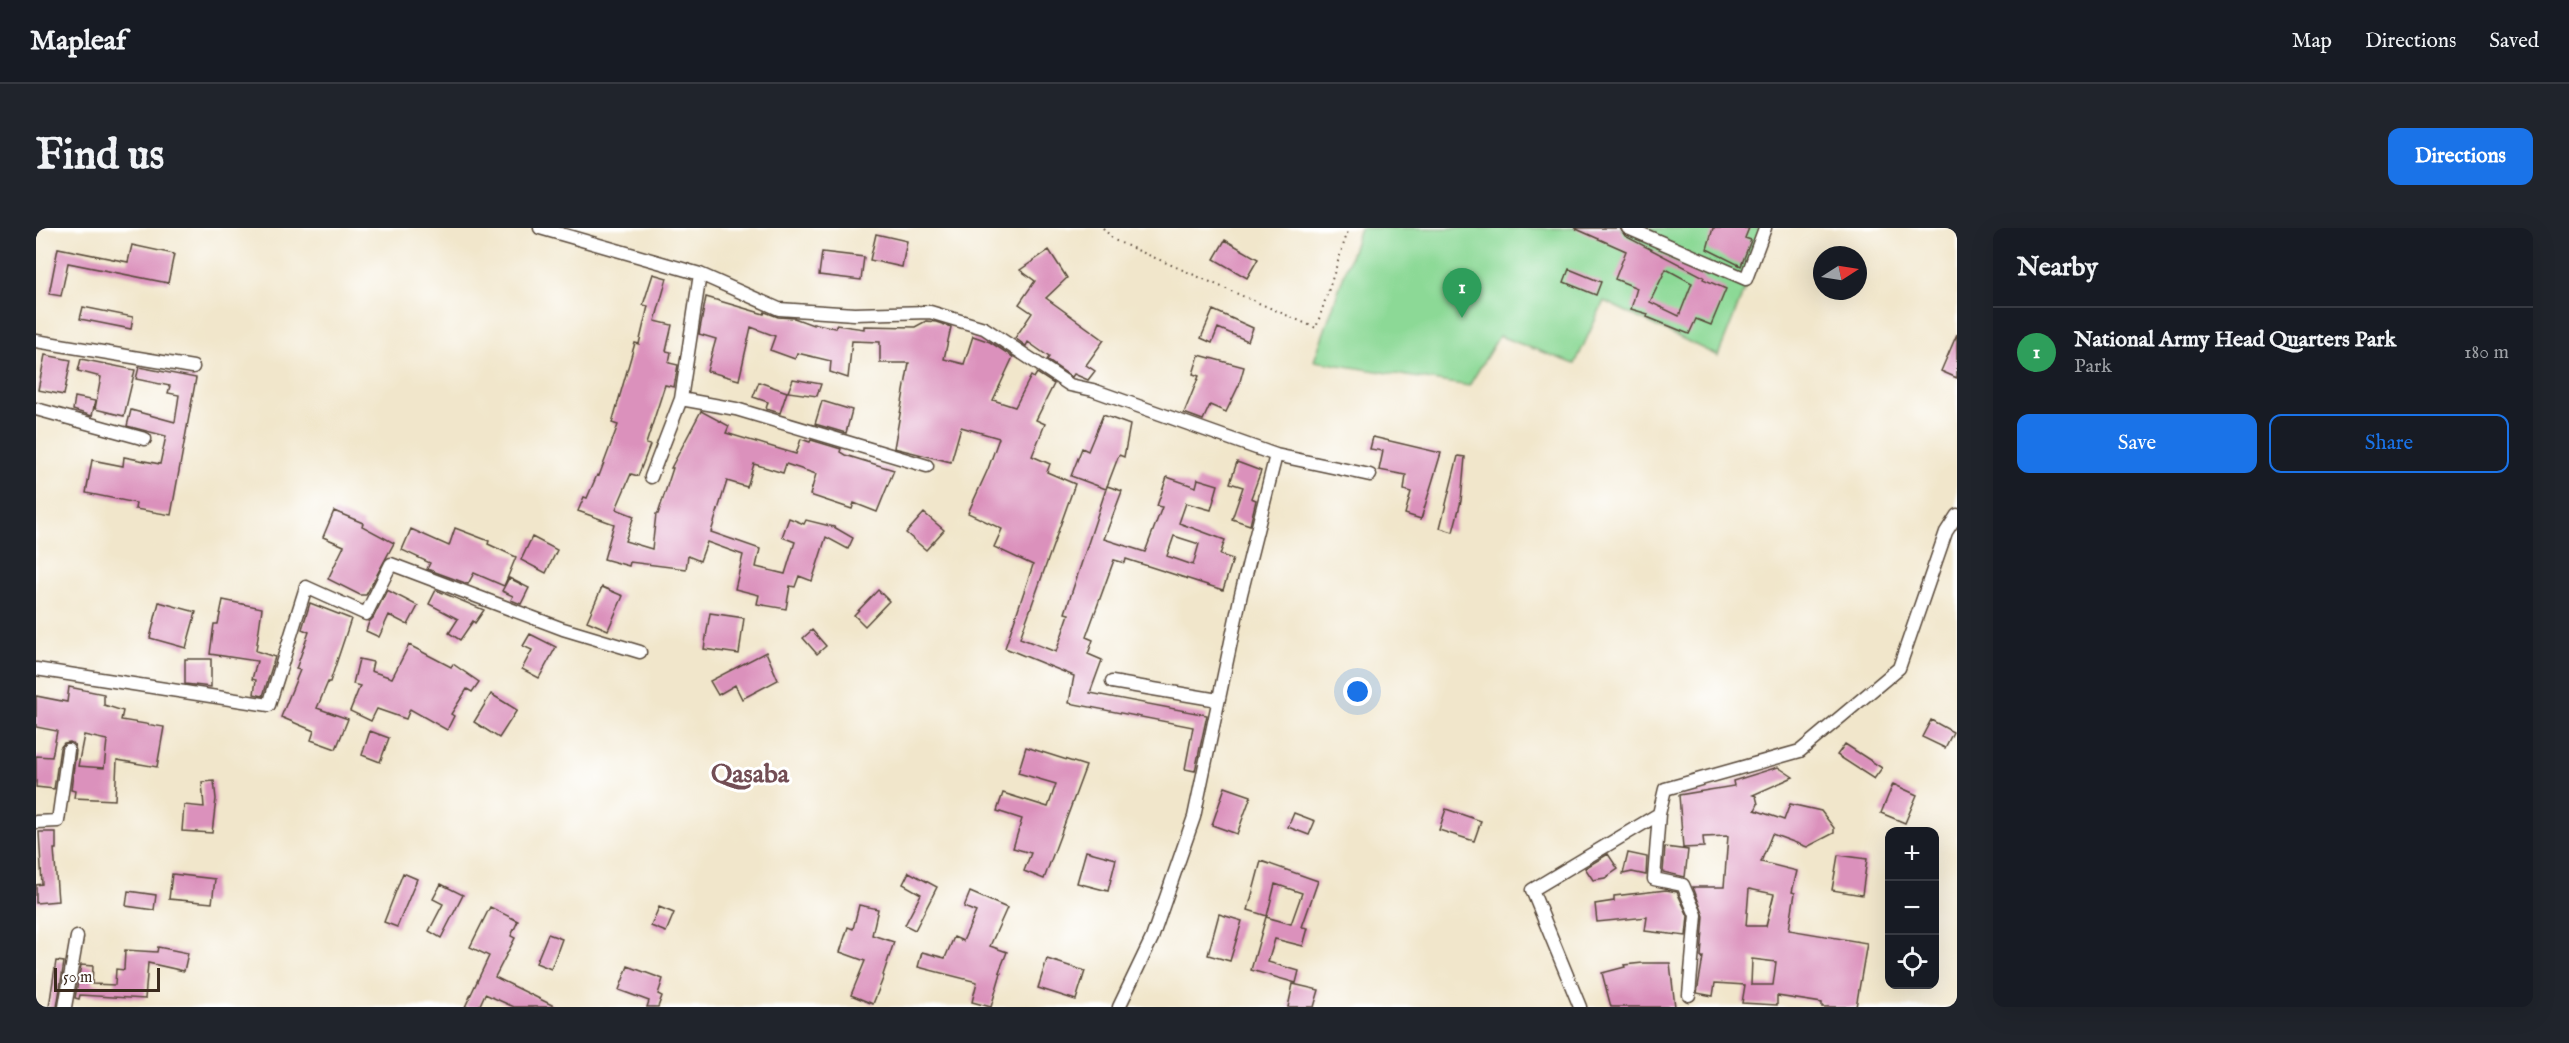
<!DOCTYPE html>
<meta charset="utf-8">
<style>
body{margin:0;font-family:"IM FELL English",serif;background:#20242c;color:#f1f3f6}
.controls{position:absolute;right:18px;bottom:18px;display:grid;overflow:hidden;border-radius:12px;box-shadow:0 6px 24px #0002}
.controls button{width:54px;height:54px;display:grid;place-items:center;padding:0;border:0;border-bottom:2px solid #363941;background:#171b24;color:#f1f3f6;font:30px sans-serif}
.compass{position:absolute;left:1777px;top:18px;width:54px;height:54px;border-radius:50%;background:#171b24;box-shadow:0 6px 24px #0002;rotate:78deg}
.scale{position:absolute;left:18px;bottom:15px;width:106px;box-sizing:border-box;padding-left:6px;border:3px solid #3b2a1e;border-top:0;font-size:16px;line-height:21px;white-space:nowrap;color:#3b2a1e;-webkit-text-stroke:4px #fff;paint-order:stroke}
.you{position:absolute;left:1322px;top:464px;width:21px;height:21px;margin:-15px;border:4px solid #fff;border-radius:50%;background:#1a73e8;box-shadow:0 0 0 9px #1a73e833}
.badge{display:grid;place-items:center;width:39px;height:39px;border-radius:50%;background:#1a73e8;color:#fff;font-size:20px;font-weight:700}
.pin{position:absolute;translate:-50% -50px;filter:drop-shadow(0 2px 3px #0008)}
.pin::after{content:'';position:absolute;top:32px;width:21px;height:18px;background:inherit;clip-path:polygon(0 0,100% 0,50% 100%)}
.list{margin:0;padding:0;list-style:none}
h2{display:flex;justify-content:space-between;align-items:center;height:78px;margin:0;padding:0 24px;font-size:26px}
h2 small{font-size:20px;font-weight:400;color:#9ea1a6}
.list li{display:grid;grid-template-columns:39px 1fr auto;gap:18px;align-items:center;box-sizing:border-box;height:90px;padding:0 24px;border-top:2px solid #363941}
.list b{display:block;font-size:22px;white-space:nowrap}
.list p{margin:0;font-size:20px;white-space:nowrap;color:#9ea1a6}
.list em{font-size:20px;font-style:normal;color:#9ea1a6}
.actions{display:flex;gap:12px;padding:18px 24px}
.actions a{flex:1;padding:14px 0;border:2px solid #1a73e8;border-radius:12px;text-align:center;font-size:21px;color:#1a73e8}
.actions .main{background:#1a73e8;color:#fff}
.icon{flex:none;width:33px;height:33px;fill:none;stroke:currentColor;stroke-width:2;stroke-linecap:round;stroke-linejoin:round}
.map{position:relative;flex:none;width:1921px;height:779px;overflow:hidden;border-radius:12px}
header{display:flex;align-items:center;gap:36px;box-sizing:border-box;height:84px;padding:0 30px;background:#171b24;border-bottom:2px solid #363941}
header strong{font-size:28px}
nav{display:flex;gap:33px;margin-inline-start:auto;font-size:21px}
.intro{display:flex;align-items:center;justify-content:space-between;box-sizing:border-box;height:144px;padding:0 36px}
h1{margin:0;font-size:42px}
.button{padding:15px 27px;border-radius:12px;background:#1a73e8;color:#fff;font-size:21px;font-weight:700}
main{display:flex;gap:36px;padding:0 36px}
aside{flex:1;background:#171b24;border-radius:12px;box-shadow:0 6px 24px #0002}
.map>svg:first-child{display:block}
</style>
<header>
<strong>Mapleaf</strong>
<nav><a>Map</a><a>Directions</a><a>Saved</a></nav>
</header>
<div class="intro"><h1>Find us</h1><a class="button">Directions</a></div>
<main>
<div class="map">
<svg width="1921" height="779" viewBox="0 0 1921 779">
<rect width="100%" height="100%" fill="#fff"/>
<filter id="ink" filterUnits="userSpaceOnUse"><feTurbulence type="fractalNoise" baseFrequency=".0167" numOctaves="2"/><feDisplacementMap in="SourceGraphic" scale="12" xChannelSelector="R" yChannelSelector="G"/><feConvolveMatrix kernelMatrix="1 2 1 2 8 2 1 2 1" color-interpolation-filters="sRGB"/></filter>
<filter id="wash" filterUnits="userSpaceOnUse"><feTurbulence type="fractalNoise" baseFrequency=".008" numOctaves="4" result="noise"/><feDisplacementMap in="SourceGraphic" scale="24" xChannelSelector="R" yChannelSelector="G"/><feGaussianBlur stdDeviation="1.35" result="paint"/><feColorMatrix in="noise" values="0 0 0 0 0 0 0 0 0 0 0 0 0 0 0 0 0 1.4 0 .05"/><feComposite in="paint" operator="in"/></filter>
<g filter="url(#wash)">
<rect width="100%" height="100%" fill="#f1e6cb"/>
<path fill="#8cd996" stroke="#64825a" stroke-width="1.5" d="M 1324,0 L 1733,0 L 1682,128 L 1568,73 L 1539,136 L 1463,108 L 1433,158 L 1278,133 Z"/>
<g id="blocks">
<path fill="#db91bc" fill-rule="evenodd" d="M 1538,0 L 1584,0 L 1589,8 L 1668,49 L 1667,51 L 1690,61 L 1675,97 L 1660,91 L 1653,106 L 1611,89 L 1612,86 L 1595,81 L 1601,60 L 1579,51 L 1590,23 ZM 1630,41 L 1656,55 L 1643,88 L 1614,74 Z
M 1677,0 L 1713,0 L 1709,10 L 1715,12 L 1705,38 L 1671,21 Z
M 840,6 L 871,13 L 866,39 L 834,32 Z
M 1189,12 L 1222,31 L 1211,50 L 1178,31 Z
M 96,17 L 138,26 L 132,55 L 32,35 L 25,68 L 13,66 L 22,20 L 92,34 Z
M 1013,22 L 1031,50 L 1010,70 L 1068,112 L 1050,137 L 1059,143 L 1052,152 L 1038,146 L 1036,149 L 1011,132 L 1013,129 L 992,114 L 990,118 L 979,110 L 996,85 L 983,76 L 999,53 L 984,42 Z
M 786,24 L 828,29 L 825,52 L 783,47 Z
M 1533,41 L 1565,54 L 1560,67 L 1528,54 Z
M 617,46 L 631,50 L 619,93 L 636,97 L 630,123 L 635,124 L 633,135 L 642,137 L 638,159 L 629,157 L 610,216 L 614,217 L 602,248 L 595,246 L 580,281 L 598,288 L 589,313 L 616,321 L 620,286 L 622,286 L 637,240 L 635,240 L 665,183 L 693,198 L 690,205 L 760,226 L 765,211 L 774,214 L 775,212 L 805,221 L 804,224 L 809,227 L 858,242 L 841,284 L 818,275 L 816,281 L 774,267 L 780,246 L 750,236 L 747,245 L 718,236 L 711,259 L 691,253 L 675,304 L 724,321 L 720,339 L 749,346 L 759,314 L 746,309 L 753,290 L 768,296 L 770,292 L 798,299 L 817,310 L 812,321 L 790,309 L 776,353 L 763,348 L 759,359 L 754,358 L 750,381 L 721,376 L 723,367 L 699,361 L 707,327 L 671,314 L 664,333 L 652,328 L 650,341 L 594,334 L 593,338 L 568,331 L 578,296 L 542,283 L 548,269 L 551,270 L 561,247 L 563,248 L 582,197 L 576,195 L 599,115 L 603,116 L 612,78 L 607,77 Z
M 670,69 L 728,86 L 729,84 L 742,89 L 758,90 L 777,97 L 777,95 L 799,100 L 800,97 L 828,101 L 828,98 L 879,99 L 890,93 L 900,94 L 915,99 L 908,131 L 928,136 L 937,108 L 954,114 L 977,129 L 957,172 L 979,179 L 995,148 L 998,150 L 1001,145 L 1018,156 L 1000,192 L 1009,196 L 996,228 L 1014,236 L 1011,244 L 1039,256 L 984,410 L 1020,424 L 1033,386 L 1029,385 L 1071,258 L 1086,263 L 1068,311 L 1109,324 L 1126,279 L 1121,278 L 1131,249 L 1160,259 L 1162,251 L 1182,257 L 1175,282 L 1150,275 L 1143,295 L 1189,312 L 1184,327 L 1197,331 L 1187,362 L 1090,331 L 1089,335 L 1078,332 L 1050,409 L 1057,412 L 1052,426 L 1066,432 L 1054,465 L 1171,487 L 1159,543 L 1149,541 L 1157,499 L 1033,475 L 1038,448 L 969,420 L 997,337 L 958,319 L 966,301 L 932,285 L 952,241 L 963,210 L 925,199 L 915,234 L 858,220 L 873,135 L 844,135 L 844,114 L 816,113 L 812,150 L 794,144 L 795,133 L 761,125 L 759,131 L 734,122 L 739,108 L 715,99 L 703,152 L 671,143 L 680,111 L 663,106 ZM 1138,308 L 1163,316 L 1157,337 L 1131,328 Z
M 47,79 L 97,89 L 95,101 L 44,91 Z
M 1177,82 L 1217,100 L 1212,113 L 1182,100 L 1176,115 L 1165,110 Z
M 1921,106 L 1921,150 L 1905,143 Z
M 9,127 L 35,132 L 28,167 L 2,162 Z
M 1163,127 L 1208,139 L 1203,157 L 1190,184 L 1174,177 L 1167,192 L 1148,185 L 1163,148 L 1157,146 Z
M 45,131 L 99,142 L 88,188 L 59,181 L 65,149 L 42,143 Z
M 103,139 L 160,150 L 135,287 L 99,281 L 100,275 L 50,265 L 56,232 L 87,238 L 88,229 L 124,236 L 130,208 L 91,198 L 95,182 L 139,194 L 143,167 L 132,165 L 134,158 L 100,151 Z
M 757,151 L 785,156 L 781,168 L 752,164 Z
M 723,154 L 751,164 L 744,185 L 730,181 L 732,174 L 717,169 Z
M 39,169 L 59,173 L 56,188 L 37,182 Z
M 786,173 L 816,182 L 810,205 L 779,196 Z
M 1067,187 L 1094,197 L 1088,229 L 1083,227 L 1070,261 L 1035,248 L 1046,220 L 1052,223 Z
M 1337,209 L 1405,225 L 1385,291 L 1369,286 L 1375,264 L 1368,262 L 1370,247 L 1343,242 L 1347,223 L 1334,221 Z
M 1422,228 L 1429,229 L 1425,273 L 1417,304 L 1404,300 Z
M 1201,234 L 1225,243 L 1215,270 L 1220,272 L 1214,297 L 1196,291 L 1207,259 L 1194,255 Z
M 298,283 L 327,295 L 326,298 L 358,315 L 330,367 L 324,367 L 292,351 L 308,318 L 287,309 Z
M 888,285 L 908,302 L 890,322 L 870,305 Z
M 419,300 L 453,313 L 452,316 L 480,329 L 468,358 L 438,345 L 432,356 L 391,341 L 394,335 L 366,322 L 375,301 L 413,318 Z
M 496,309 L 521,322 L 510,345 L 485,332 Z
M 473,350 L 493,360 L 485,376 L 475,372 L 477,368 L 466,363 Z
M 566,359 L 587,368 L 572,402 L 551,393 Z
M 351,362 L 382,378 L 372,397 L 353,387 L 343,409 L 330,403 L 333,394 L 337,390 Z
M 400,362 L 448,382 L 439,395 L 437,393 L 424,412 L 413,405 L 422,391 L 393,376 Z
M 842,362 L 853,373 L 829,398 L 818,387 Z
M 187,372 L 226,380 L 220,423 L 239,429 L 227,468 L 218,466 L 220,452 L 216,451 L 221,433 L 174,426 L 178,396 L 182,396 Z
M 123,374 L 160,384 L 150,420 L 114,410 Z
M 274,375 L 315,391 L 294,454 L 292,454 L 281,480 L 312,491 L 300,521 L 275,512 L 278,503 L 245,489 L 264,442 L 260,441 L 273,404 L 266,401 Z
M 674,385 L 708,390 L 703,426 L 668,421 Z
M 776,402 L 790,418 L 781,426 L 767,410 Z
M 494,406 L 520,419 L 503,450 L 486,441 L 496,422 L 487,418 Z
M 373,417 L 415,439 L 417,436 L 443,454 L 436,464 L 431,461 L 415,486 L 418,488 L 411,502 L 374,481 L 370,491 L 341,481 L 335,493 L 314,483 L 324,458 L 317,456 L 323,431 L 337,434 L 335,443 L 356,450 Z
M 730,424 L 742,452 L 706,471 L 699,457 L 682,467 L 674,453 Z
M 149,431 L 175,431 L 175,459 L 149,456 Z
M 33,459 L 68,466 L 68,477 L 87,483 L 85,492 L 128,499 L 121,539 L 81,532 L 79,572 L 38,570 L 39,563 L 35,562 L 40,523 L 38,516 L 34,514 L 28,515 L 24,520 L 18,561 L 0,559 L 0,528 L 16,529 L 21,503 L 0,499 L 0,468 L 31,474 ZM 48,507 L 71,512 L 68,540 L 42,538 Z
M 455,466 L 481,482 L 463,510 L 438,494 Z
M 1895,492 L 1917,504 L 1909,520 L 1886,509 Z
M 334,503 L 353,510 L 344,534 L 326,527 Z
M 1809,516 L 1846,540 L 1838,551 L 1801,527 Z
M 990,519 L 1050,538 L 1008,651 L 988,643 L 995,625 L 977,620 L 986,591 L 961,583 L 967,565 L 1012,579 L 1020,556 L 982,545 Z
M 1742,539 L 1757,549 L 1717,567 L 1720,568 L 1722,576 L 1719,582 L 1748,592 L 1754,576 L 1785,583 L 1798,600 L 1798,605 L 1771,619 L 1736,606 L 1725,634 L 1761,643 L 1756,664 L 1759,665 L 1753,702 L 1831,715 L 1820,779 L 1786,779 L 1786,775 L 1741,768 L 1741,777 L 1706,775 L 1709,757 L 1679,755 L 1677,768 L 1661,765 L 1667,729 L 1665,729 L 1668,688 L 1657,659 L 1688,659 L 1692,608 L 1667,609 L 1668,619 L 1647,620 L 1643,567 L 1698,558 L 1697,553 ZM 1713,661 L 1738,666 L 1730,698 L 1710,698 ZM 1716,731 L 1740,734 L 1737,757 L 1715,757 Z
M 178,553 L 180,571 L 176,605 L 146,603 L 148,577 L 168,579 L 166,554 Z
M 1857,556 L 1881,567 L 1869,595 L 1845,585 Z
M 1189,559 L 1215,568 L 1201,606 L 1176,597 Z
M 1410,581 L 1445,593 L 1438,613 L 1403,602 Z
M 1258,585 L 1279,593 L 1273,607 L 1252,599 Z
M 3,604 L 20,604 L 20,621 L 18,621 L 22,673 L 0,675 L 0,657 L 6,656 Z
M 1629,619 L 1652,622 L 1649,649 L 1627,644 Z
M 1050,623 L 1080,631 L 1072,663 L 1041,655 Z
M 1592,625 L 1611,629 L 1610,647 L 1596,644 L 1587,646 Z
M 1572,626 L 1582,641 L 1569,650 L 1557,652 L 1549,640 Z
M 1802,627 L 1831,631 L 1826,667 L 1796,662 Z
M 1225,633 L 1282,653 L 1266,699 L 1272,700 L 1267,718 L 1239,711 L 1232,734 L 1263,743 L 1260,755 L 1215,742 L 1230,689 L 1255,696 L 1266,665 L 1239,656 L 1231,688 L 1212,682 Z
M 873,644 L 901,659 L 879,702 L 869,697 L 885,666 L 867,656 Z
M 367,645 L 381,651 L 361,699 L 348,694 Z
M 136,646 L 179,651 L 176,675 L 133,671 Z
M 405,656 L 427,667 L 405,710 L 393,703 L 407,676 L 397,671 Z
M 1630,662 L 1641,664 L 1652,688 L 1650,708 L 1609,703 L 1611,689 L 1561,694 L 1559,676 L 1578,673 L 1578,668 Z
M 92,663 L 120,667 L 118,682 L 90,678 Z
M 934,664 L 971,680 L 954,718 L 971,724 L 963,744 L 965,745 L 955,779 L 936,774 L 941,754 L 882,739 L 886,724 L 909,730 L 918,709 L 927,713 L 940,684 L 928,679 Z
M 823,677 L 842,681 L 836,707 L 858,714 L 847,747 L 848,748 L 837,776 L 815,767 L 829,733 L 804,724 L 812,699 L 817,701 Z
M 454,679 L 482,693 L 475,708 L 479,710 L 459,749 L 520,779 L 478,779 L 449,766 L 443,779 L 429,779 L 453,728 L 434,719 Z
M 623,679 L 638,685 L 630,704 L 615,698 Z
M 1183,686 L 1206,693 L 1194,733 L 1172,727 Z
M 512,706 L 526,711 L 515,741 L 500,735 Z
M 122,719 L 152,725 L 148,743 L 112,735 L 109,771 L 44,767 L 43,771 L 39,770 L 45,737 L 57,738 L 56,756 L 79,757 L 80,741 L 88,742 L 89,722 L 121,724 Z
M 1011,731 L 1049,743 L 1040,772 L 1002,760 Z
M 20,733 L 28,734 L 21,779 L 13,779 Z
M 1607,735 L 1634,735 L 1639,779 L 1575,779 L 1566,745 L 1589,739 L 1588,737 Z
M 592,738 L 627,751 L 622,766 L 626,768 L 622,779 L 611,779 L 613,773 L 583,762 Z
M 1257,756 L 1283,762 L 1278,779 L 1252,779 Z"/>
</g>
</g>
<g filter="url(#ink)">
<use href="#blocks" fill-opacity="0" stroke="#564638" stroke-width="1.5"/>
<g fill="none" stroke-linecap="round" stroke-linejoin="round">
<defs>
<path id="street" d="M 504,0 L 664,46 L 743,81 L 818,86 L 894,84 L 948,100 L 1034,157 L 1057,162 L 1240,227 L 1205,366 L 1158,589 L 1116,710 L 1083,779
M 1592,0 L 1710,51 L 1729,0
M 0,113 L 157,139
M 645,171 L 700,181 L 891,238
M 0,181 L 109,211
M 1240,227 L 1334,247
M 615,249 L 645,171 L 664,46
M 0,441 L 233,477 L 270,359 L 330,386 L 355,336 L 527,401 L 604,424
M 1076,454 L 1182,472
M 1623,586 L 1618,651 L 1647,657 L 1660,687 L 1653,767
M 0,594 L 22,593 L 32,522
M 29,779 L 41,709
M 1544,779 L 1496,662 L 1623,586 L 1629,561 L 1764,523 L 1863,440 L 1910,304 L 1921,287"/>
</defs>
<use href="#street" stroke="#564638" stroke-width="15"/>
<path stroke="#564638" stroke-width="2" stroke-dasharray="1.5 4.5" stroke-linecap="butt" d="M 1067,0 L 1078,12 L 1280,100 L 1313,0"/>
<use href="#street" stroke="#fff" stroke-width="12"/>
</g>
</g>
<g text-anchor="middle" dominant-baseline="central" stroke-width="6" stroke-linejoin="round" paint-order="stroke">
<g font-size="26" font-weight="bold" fill="#734e55" stroke="#fff">
<text x="714" y="546">Qasaba</text>
</g>
</g>
</svg>
<div class="controls">
<button>+</button>
<button>−</button>
<button><svg class="icon" aria-label="locate" viewBox="0 0 24 24"><circle cx="12" cy="12" r="6"/><path d="M12 2v4M12 18v4M2 12h4M18 12h4"/></svg></button>
</div>
<svg class="compass" viewBox="-18 -18 36 36"><path d="M0-13l5 13h-10z" fill="#e53935"/><path d="M0 13l5-13h-10z" fill="#9ea1a6"/></svg>
<div class="scale">50 m</div>
<div class="you"></div>
<div class="pin badge" style="left:1426px;top:90px;background:#2e9e5b">1</div>
</div>
<aside>
<h2>Nearby<small></small></h2>
<ul class="list">
<li><span class="badge" style="background:#2e9e5b">1</span><div><b>National Army Head Quarters Park</b><p>Park</p></div><em>180 m</em></li>
</ul>
<div class="actions"><a class="main">Save</a><a>Share</a></div>
</aside>
</main>
